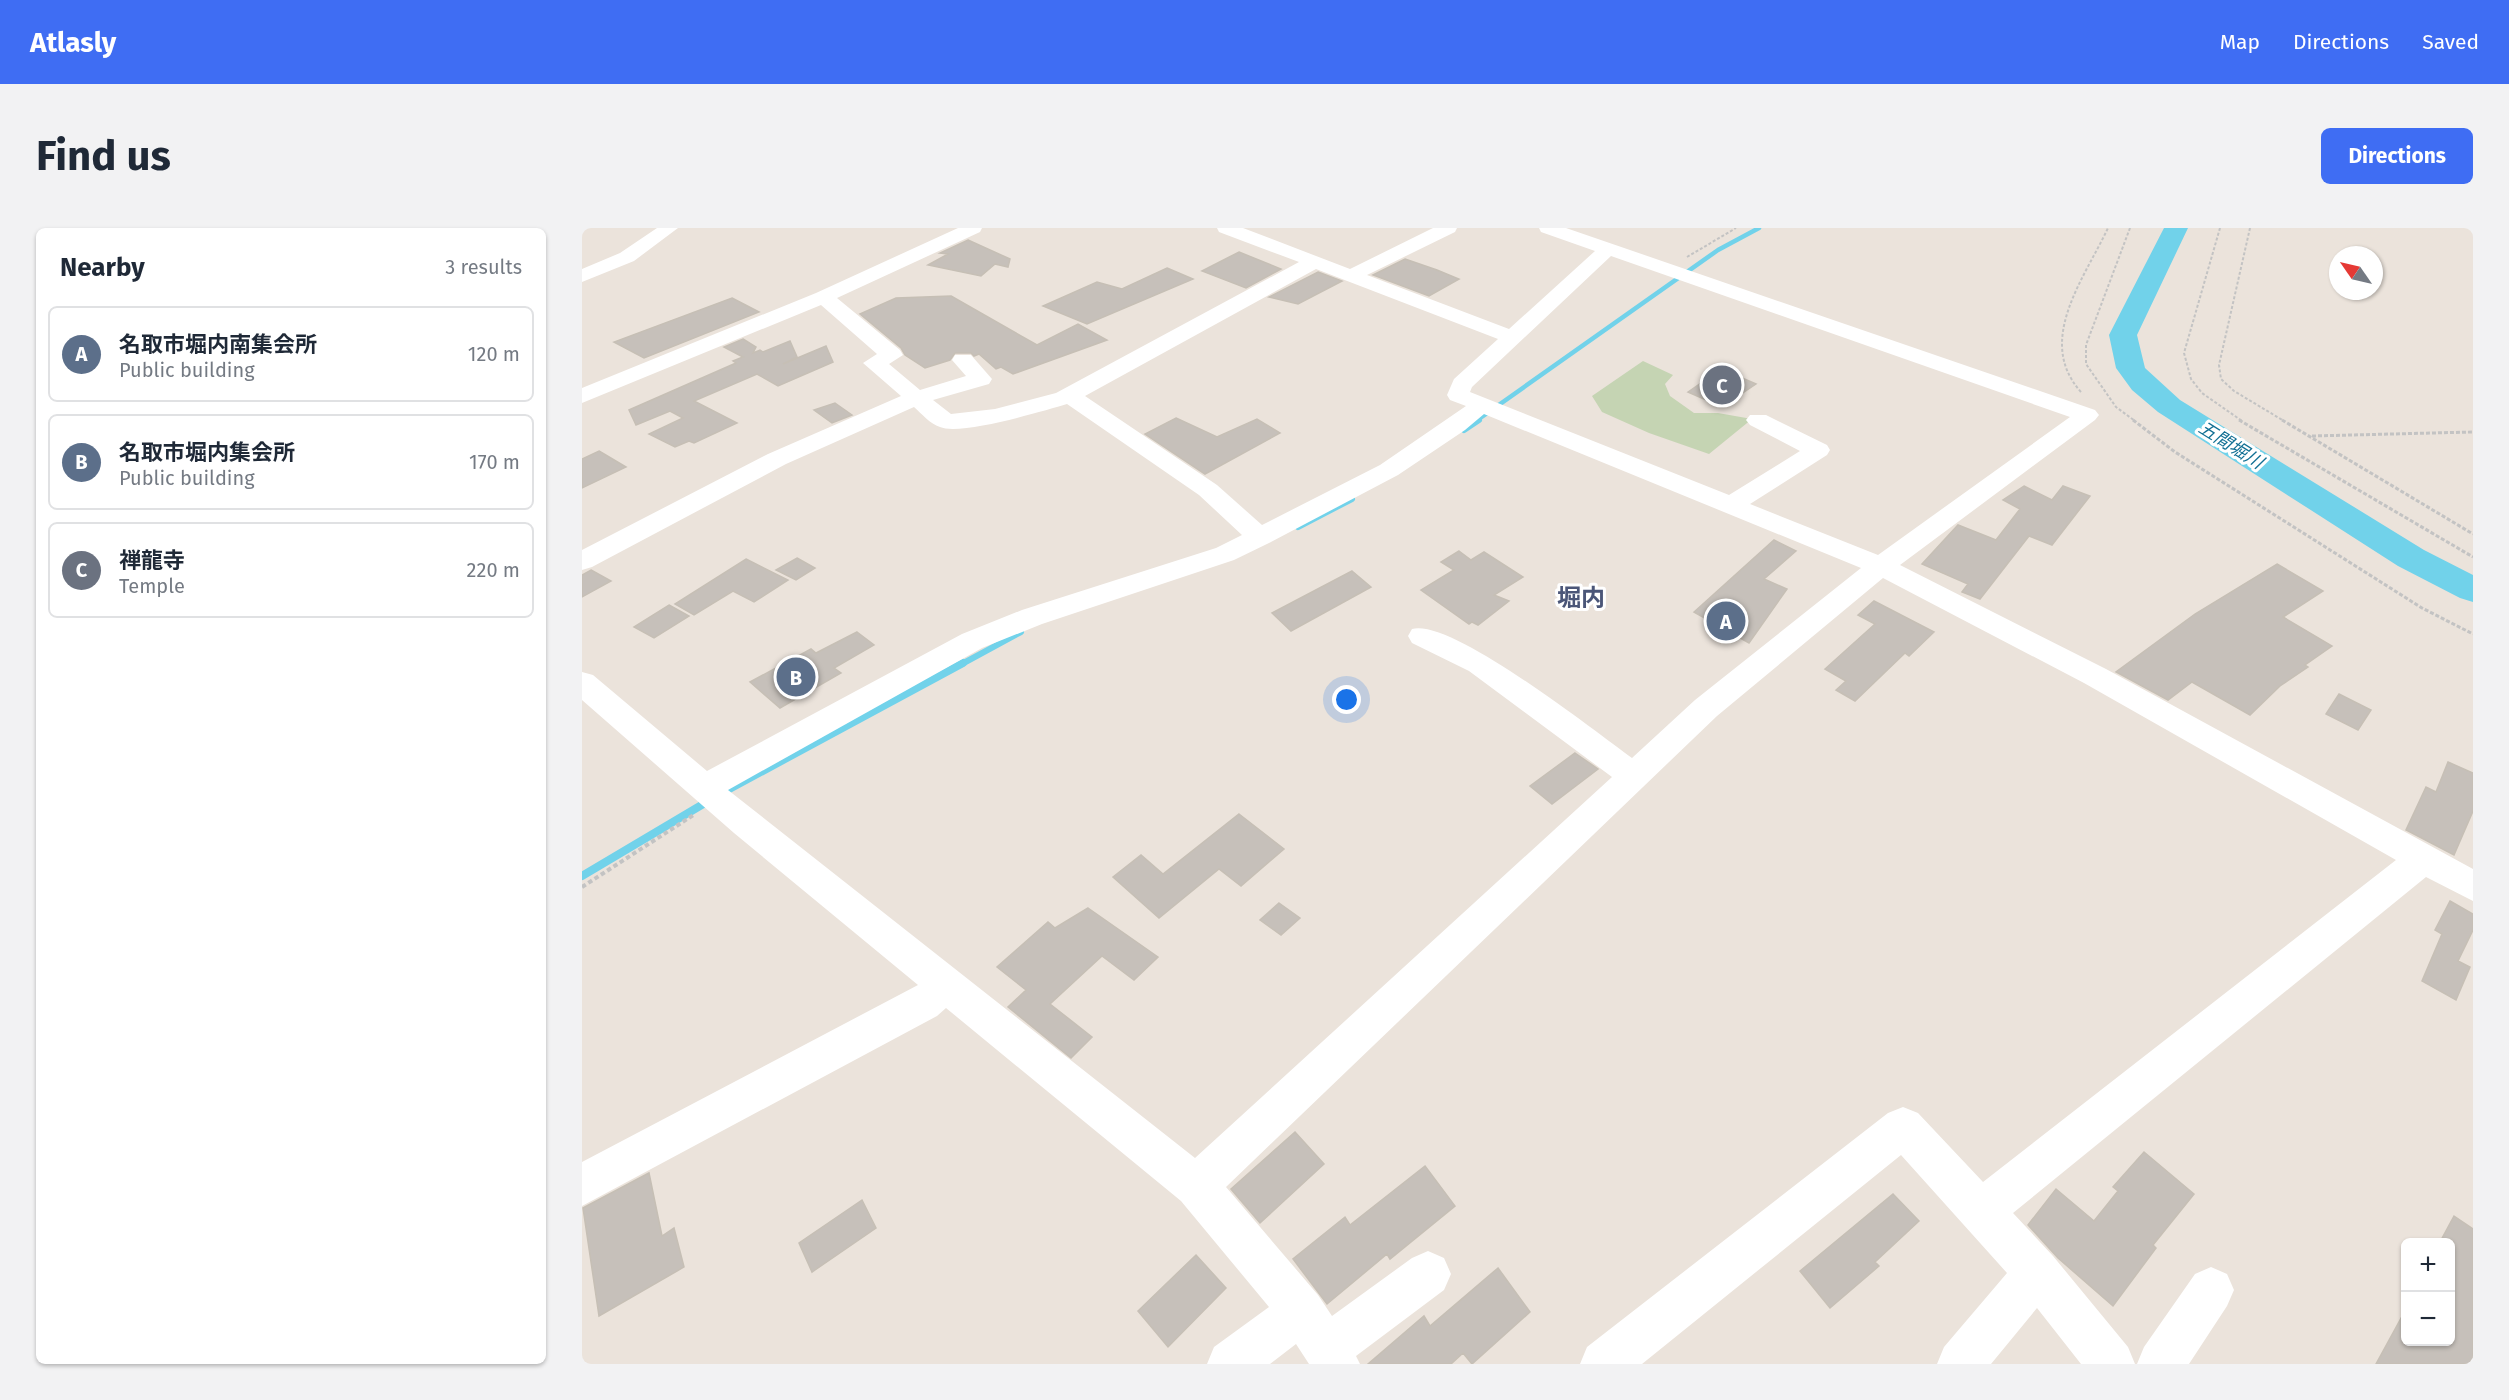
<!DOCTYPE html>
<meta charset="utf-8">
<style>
body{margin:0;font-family:"Fira Sans","Noto Sans JP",sans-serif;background:#f2f2f3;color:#1f2937}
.controls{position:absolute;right:18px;bottom:18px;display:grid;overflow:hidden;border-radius:9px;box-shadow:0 2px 4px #0004}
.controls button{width:54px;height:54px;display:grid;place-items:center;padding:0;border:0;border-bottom:2px solid #e0e1e3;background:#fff;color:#1f2937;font:30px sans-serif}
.compass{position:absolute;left:1747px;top:18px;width:54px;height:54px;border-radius:50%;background:#fff;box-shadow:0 2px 4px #0004;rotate:304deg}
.you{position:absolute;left:765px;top:472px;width:21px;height:21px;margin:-15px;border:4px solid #fff;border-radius:50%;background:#1a73e8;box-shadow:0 0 0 9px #1a73e833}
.badge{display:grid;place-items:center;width:39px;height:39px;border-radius:50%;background:#3f6df3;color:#fff;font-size:20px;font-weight:700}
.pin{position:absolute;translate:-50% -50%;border:3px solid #fff;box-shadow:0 2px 6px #0006}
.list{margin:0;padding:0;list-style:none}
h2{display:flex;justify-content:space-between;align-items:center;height:78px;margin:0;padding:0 24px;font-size:26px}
h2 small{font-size:20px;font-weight:400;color:#747a83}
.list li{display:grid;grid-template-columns:39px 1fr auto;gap:18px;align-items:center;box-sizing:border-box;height:96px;margin:0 12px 12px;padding:0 12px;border:2px solid #e0e1e3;border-radius:9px}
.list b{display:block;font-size:22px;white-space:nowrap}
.list p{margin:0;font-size:20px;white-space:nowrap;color:#747a83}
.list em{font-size:20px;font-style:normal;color:#747a83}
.map{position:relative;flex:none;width:1891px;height:1136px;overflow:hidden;border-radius:9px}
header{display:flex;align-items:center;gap:36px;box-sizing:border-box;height:84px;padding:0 30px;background:#3f6df3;color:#fff}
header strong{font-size:28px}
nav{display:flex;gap:33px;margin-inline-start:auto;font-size:21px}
.intro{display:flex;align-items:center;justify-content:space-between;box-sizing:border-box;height:144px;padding:0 36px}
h1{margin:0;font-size:42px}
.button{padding:15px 27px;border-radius:9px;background:#3f6df3;color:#fff;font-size:21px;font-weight:700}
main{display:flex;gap:36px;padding:0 36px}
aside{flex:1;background:#fff;border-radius:9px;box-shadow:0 2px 4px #0004}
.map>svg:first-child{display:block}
</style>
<header>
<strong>Atlasly</strong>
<nav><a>Map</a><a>Directions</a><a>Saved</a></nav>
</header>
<div class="intro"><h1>Find us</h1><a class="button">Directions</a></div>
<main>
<aside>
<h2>Nearby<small>3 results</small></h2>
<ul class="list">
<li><span class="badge" style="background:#5c6f8a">A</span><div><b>名取市堀内南集会所</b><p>Public building</p></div><em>120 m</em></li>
<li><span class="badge" style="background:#5c6f8a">B</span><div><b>名取市堀内集会所</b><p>Public building</p></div><em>170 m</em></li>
<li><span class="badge" style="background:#6b7280">C</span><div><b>禅龍寺</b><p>Temple</p></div><em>220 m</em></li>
</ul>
</aside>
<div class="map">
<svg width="1891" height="1136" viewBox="0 0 1891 1136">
<rect width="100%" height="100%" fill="#ebe3db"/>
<path fill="#c5d4b3" d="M 1061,133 L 1091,147 L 1083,156 L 1088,168 L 1112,185 L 1136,185 L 1170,191 L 1127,226 L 1067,205 L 1020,184 L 1010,168 Z"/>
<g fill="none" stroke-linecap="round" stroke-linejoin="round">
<path stroke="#71d2ea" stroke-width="4.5" d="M 894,193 L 1136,22 L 1177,0"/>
<path stroke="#71d2ea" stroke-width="6" d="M 882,202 L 897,192
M 716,299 L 770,271
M 378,437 L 439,404"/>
<path stroke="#71d2ea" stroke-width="8" d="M 138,566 L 381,435
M 0,648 L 128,572"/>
<path fill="#71d2ea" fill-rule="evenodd" d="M 1582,0 L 1606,0 L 1555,107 L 1563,140 L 1598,172 L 1842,322 L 1891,347 L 1891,374 L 1878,370 L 1816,338 L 1576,184 L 1550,162 L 1534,140 L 1527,107 Z"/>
</g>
<path fill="#c6c0ba" stroke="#c6bfb5" stroke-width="1.5" d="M 386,12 L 428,31 L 426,39 L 413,36 L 399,48 L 346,37 L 366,26 L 358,25 Z
M 657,24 L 699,41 L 664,60 L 620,43 Z
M 823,31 L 855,42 L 877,51 L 847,68 L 791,47 Z
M 585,40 L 611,51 L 505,96 L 461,78 L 515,54 L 540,61 Z
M 736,44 L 760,53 L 716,76 L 687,69 Z
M 369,68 L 455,117 L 496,96 L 525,112 L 431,146 L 419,139 L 414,141 L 397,126 L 392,128 L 389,125 L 373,125 L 368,132 L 343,140 L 323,127 L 319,120 L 278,86 L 314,70 Z
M 150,70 L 177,84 L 62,130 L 32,114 Z
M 161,111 L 174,119 L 171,125 L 178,122 L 181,124 L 208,113 L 215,129 L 201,136 L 244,118 L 251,134 L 196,158 L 175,146 L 112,173 L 155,195 L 112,215 L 107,213 L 93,219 L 67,206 L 101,190 L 88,183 L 54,197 L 47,182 L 154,135 L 151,133 L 161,129 L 142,119 Z
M 1139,141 L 1174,156 L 1140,179 L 1106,164 Z
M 253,175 L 270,187 L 250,195 L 232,182 Z
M 594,190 L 635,209 L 675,191 L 698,205 L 623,246 L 563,206 Z
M 17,223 L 44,239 L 0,260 L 0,231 Z
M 1442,258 L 1470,272 L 1481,258 L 1508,268 L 1470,317 L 1447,308 L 1398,371 L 1380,364 L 1386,356 L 1340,336 L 1376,297 L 1414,312 L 1438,281 L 1421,272 Z
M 1192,312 L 1214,323 L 1182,351 L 1205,361 L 1167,415 L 1112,384 Z
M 877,323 L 889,332 L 902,324 L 941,349 L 912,367 L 927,373 L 896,397 L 890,394 L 887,396 L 839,362 L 872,342 L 859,334 Z
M 215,330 L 233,340 L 214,352 L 194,342 Z
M 164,331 L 206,352 L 172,374 L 151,363 L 112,387 L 93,376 Z
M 1695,336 L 1741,363 L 1701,389 L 1750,418 L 1723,437 L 1726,439 L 1698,458 L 1668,487 L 1610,454 L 1586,472 L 1534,444 L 1613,386 Z
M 9,342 L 29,353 L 0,369 L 0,347 Z
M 770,343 L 789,359 L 709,403 L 690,385 Z
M 1292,373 L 1352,404 L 1327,428 L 1323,425 L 1273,473 L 1254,462 L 1264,453 L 1243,441 L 1293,396 L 1276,387 Z
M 87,377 L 107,388 L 72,410 L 52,399 Z
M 275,404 L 292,417 L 252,440 L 259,445 L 198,480 L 168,454 L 229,421 L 234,425 Z
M 1757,466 L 1789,482 L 1776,502 L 1744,486 Z
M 993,525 L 1016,541 L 970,576 L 948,558 Z
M 1866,534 L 1891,545 L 1891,583 L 1872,627 L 1824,602 L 1844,559 L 1854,564 Z
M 657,586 L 702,621 L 659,658 L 637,641 L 577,690 L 531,649 L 559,627 L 581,646 Z
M 1868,673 L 1891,686 L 1891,702 L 1876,733 L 1888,739 L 1874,772 L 1840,753 L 1860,706 L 1853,702 Z
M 697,675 L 718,690 L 699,707 L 678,692 Z
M 506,680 L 576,729 L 552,752 L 520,728 L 468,776 L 510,809 L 489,830 L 426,779 L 444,762 L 415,739 L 466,694 L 473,700 Z
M 713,904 L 742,936 L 678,995 L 649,961 Z
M 1562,924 L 1612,966 L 1571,1017 L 1574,1020 L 1531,1078 L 1476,1030 L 1446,997 L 1474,961 L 1512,993 L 1536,963 L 1531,959 Z
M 843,938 L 873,978 L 808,1031 L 805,1026 L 745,1076 L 711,1031 L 763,989 L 768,997 Z
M 67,945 L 80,1008 L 92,1000 L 102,1039 L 17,1088 L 1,980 Z
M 1311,966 L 1337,993 L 1293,1034 L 1297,1038 L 1248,1080 L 1218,1043 Z
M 280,972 L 294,1000 L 230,1044 L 217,1015 Z
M 1872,988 L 1891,1001 L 1891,1136 L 1794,1136 L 1824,1081 L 1824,1113 L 1869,1113 L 1869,1014 L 1858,1014 Z
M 614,1027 L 644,1060 L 586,1119 L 556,1083 Z
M 916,1040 L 948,1084 L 890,1136 L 881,1125 L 869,1136 L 786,1136 L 842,1088 L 848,1098 Z"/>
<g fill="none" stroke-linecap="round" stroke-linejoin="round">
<path stroke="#c3c3c3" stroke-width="2" stroke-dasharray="3 2" stroke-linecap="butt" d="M 1548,0 L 1504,117 L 1504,136 L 1534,179 L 1553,193
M 1638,0 L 1602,125 L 1609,151 L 1620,165 L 1660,193
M 1668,0 L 1637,137 L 1639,151 L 1652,163 L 1702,193
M 1105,29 L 1154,0
M 1499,164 C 1453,113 1502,51 1526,0"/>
<path stroke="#c3c3c3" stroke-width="3" stroke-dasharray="4 2" stroke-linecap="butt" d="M 1551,192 L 1593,224 L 1840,380 L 1891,406
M 1657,192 L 1891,329
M 1700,192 L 1891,306
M 1730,208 L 1891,204"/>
<path stroke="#c3c3c3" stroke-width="4" stroke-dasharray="4.5 3" stroke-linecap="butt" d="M 0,659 L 113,586"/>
<path fill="#fff" fill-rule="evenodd" d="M 75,0 L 96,0 L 52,33 L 0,54 L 0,41 L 38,25 Z
M 376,0 L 400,0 L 398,4 L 255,70 L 318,122 L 321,127 L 307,136 L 338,162 L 384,148 L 370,132 L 373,127 L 389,127 L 410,151 L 407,156 L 351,172 L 369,186 L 413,181 L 474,165 L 717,34 L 637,4 L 635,0 L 661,0 L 768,41 L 851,0 L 875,0 L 873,4 L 785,47 L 927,101 L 1013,23 L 959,4 L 957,0 L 984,0 L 1513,182 L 1517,187 L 1513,192 L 1318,337 L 1524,441 L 1891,641 L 1891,673 L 1844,649 L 1431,985 L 1471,1028 L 1546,1119 L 1553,1136 L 1499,1136 L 1455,1080 L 1409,1136 L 1355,1136 L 1362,1119 L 1425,1045 L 1319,927 L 1060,1136 L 998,1136 L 1005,1119 L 1306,885 L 1321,879 L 1336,885 L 1401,954 L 1814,632 L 1502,455 L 1301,350 L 1135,488 L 644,959 L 736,1067 L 750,1088 L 830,1030 L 846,1023 L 862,1030 L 869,1046 L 862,1062 L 774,1128 L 778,1136 L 727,1136 L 714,1116 L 688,1136 L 625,1136 L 632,1119 L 687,1079 L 599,973 L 364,780 L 355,788 L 0,978 L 0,934 L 336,757 L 152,605 L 0,472 L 0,444 L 11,447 L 125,543 L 380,406 L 440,382 L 634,320 L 660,307 L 617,267 L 485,176 C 461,183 378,208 358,199 C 348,196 340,186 332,179 L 204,236 L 10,339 L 0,342 L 0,322 L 186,226 L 319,168 L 281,135 L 295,126 L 239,77 L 0,175 L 0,160 L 234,65 ZM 1029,28 L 1488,189 L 1296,327 L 1168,276 L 1245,227 L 1248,222 L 1245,217 L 1184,187 L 1168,187 L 1164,192 L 1168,197 L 1218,223 L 1147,267 L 888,164 L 890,159 ZM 734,41 L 916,111 L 872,151 L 865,167 L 868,172 L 884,178 L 798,237 L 680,297 L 635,257 L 503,168 ZM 902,186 L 1279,340 L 1113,472 L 1050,530 C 1012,503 870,390 830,401 L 826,408 L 830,415 L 887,443 L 1030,549 L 613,930 L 146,562 L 400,420 L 460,396 L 652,332 L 687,315 L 816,247 L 883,202 Z
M 1629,1039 L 1645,1046 L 1652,1062 L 1645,1078 L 1607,1136 L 1555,1136 L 1562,1119 L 1613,1046 Z"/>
</g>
<g text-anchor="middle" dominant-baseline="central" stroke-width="6" stroke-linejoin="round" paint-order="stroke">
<g font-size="18" font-style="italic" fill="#127094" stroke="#fff">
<text transform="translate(1649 217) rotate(32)">五間堀川</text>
</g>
<g font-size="24" font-weight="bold" fill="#4b5678" stroke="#fff">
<text x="999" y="370">堀内</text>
</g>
</g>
</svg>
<div class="controls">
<button>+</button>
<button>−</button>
</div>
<svg class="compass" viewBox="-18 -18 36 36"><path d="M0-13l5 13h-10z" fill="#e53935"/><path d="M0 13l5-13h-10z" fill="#747a83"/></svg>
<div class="you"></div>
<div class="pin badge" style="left:1144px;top:393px;background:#5c6f8a">A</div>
<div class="pin badge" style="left:214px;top:449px;background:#5c6f8a">B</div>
<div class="pin badge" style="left:1140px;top:157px;background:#6b7280">C</div>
</div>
</main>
